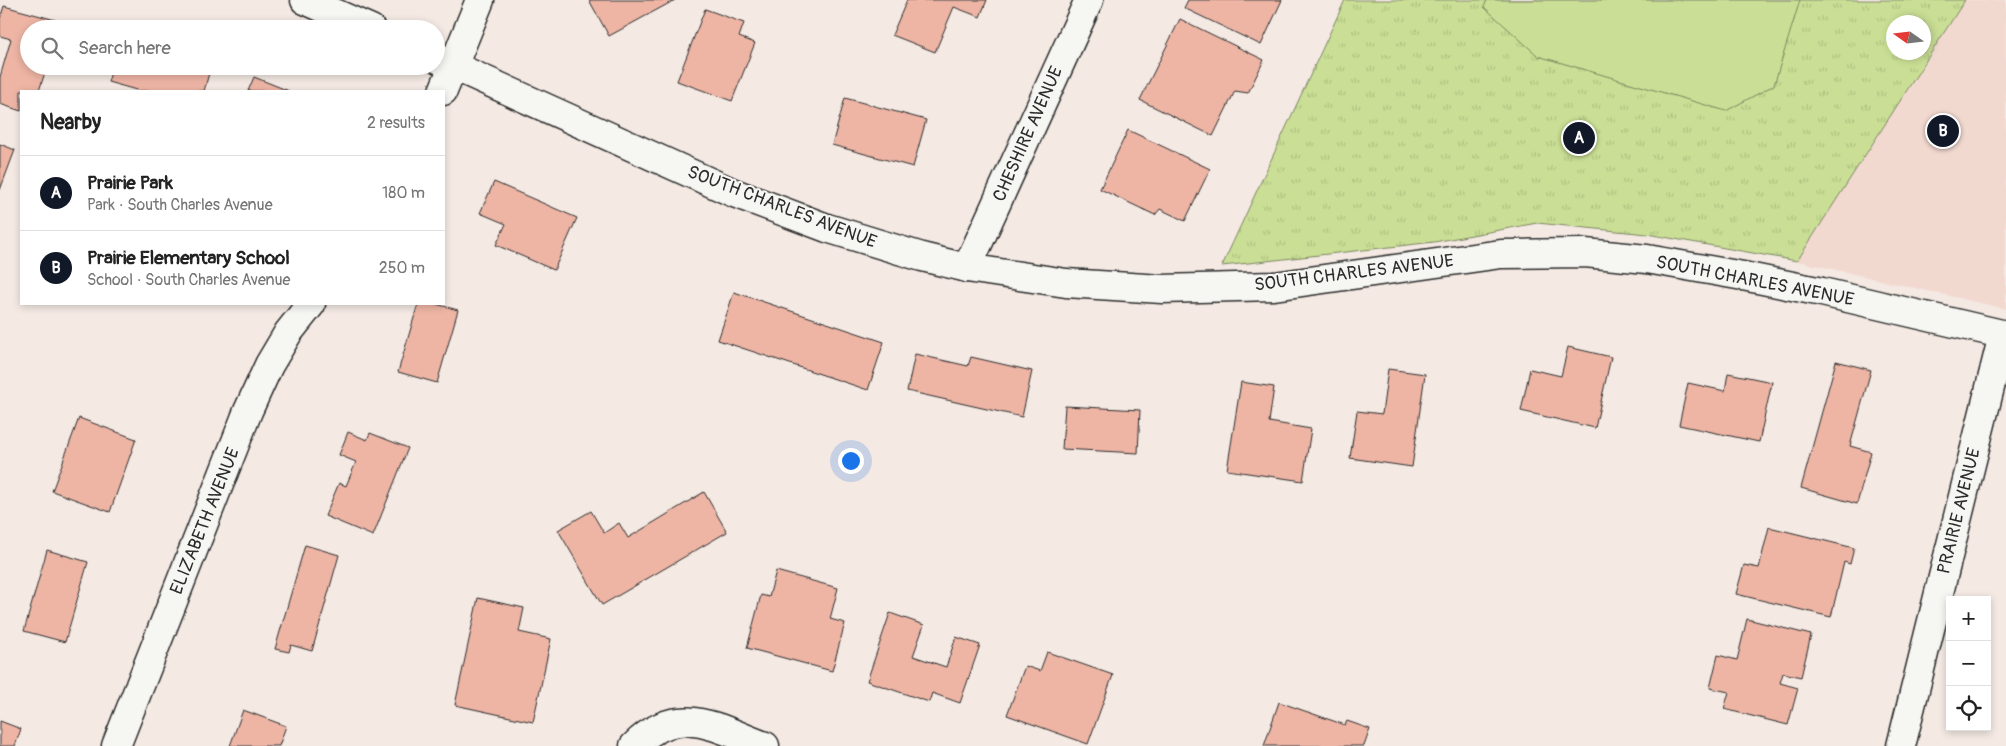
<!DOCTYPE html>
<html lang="en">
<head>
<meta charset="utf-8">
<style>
  body { margin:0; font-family:Pangolin,sans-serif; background:#f6f6f6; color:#222 }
  .controls { position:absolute; right:15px; bottom:15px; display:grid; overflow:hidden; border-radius:0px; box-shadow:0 2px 8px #0003 }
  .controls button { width:45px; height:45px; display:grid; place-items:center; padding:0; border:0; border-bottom:1px solid #e0e0e0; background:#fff; color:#222; font:25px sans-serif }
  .compass { position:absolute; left:1886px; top:15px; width:45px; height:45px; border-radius:50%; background:#fff; box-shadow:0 2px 8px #0003; rotate:284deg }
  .you { position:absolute; left:850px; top:460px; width:18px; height:18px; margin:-12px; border:4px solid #fff; border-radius:50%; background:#1a73e8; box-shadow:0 0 0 8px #1a73e833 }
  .badge { display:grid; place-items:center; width:32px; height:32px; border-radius:50%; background:#111827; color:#fff; font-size:16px; font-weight:700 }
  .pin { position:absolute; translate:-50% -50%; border:2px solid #fff; box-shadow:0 1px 5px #0006 }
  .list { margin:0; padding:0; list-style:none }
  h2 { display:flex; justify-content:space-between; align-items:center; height:65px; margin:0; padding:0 20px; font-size:21px }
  h2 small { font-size:16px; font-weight:400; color:#767676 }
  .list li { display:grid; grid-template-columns:32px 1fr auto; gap:15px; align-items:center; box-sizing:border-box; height:75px; padding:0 20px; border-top:1px solid #e0e0e0 }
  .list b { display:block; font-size:19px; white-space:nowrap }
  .list p { margin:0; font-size:16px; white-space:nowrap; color:#767676 }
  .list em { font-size:16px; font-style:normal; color:#767676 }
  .icon { flex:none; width:28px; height:28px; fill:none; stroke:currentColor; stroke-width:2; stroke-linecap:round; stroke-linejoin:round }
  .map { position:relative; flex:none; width:2006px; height:746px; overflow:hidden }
  .search { position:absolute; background:#fff; box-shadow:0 2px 8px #0003; left:20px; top:20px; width:425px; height:55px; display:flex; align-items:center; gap:12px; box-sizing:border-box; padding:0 18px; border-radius:28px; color:#767676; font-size:19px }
  .panel { position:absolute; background:#fff; box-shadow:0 2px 8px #0003; left:20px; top:90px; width:425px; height:215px; border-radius:0px }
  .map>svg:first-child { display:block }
  .built { fill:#f2d9d0 }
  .grass { fill:url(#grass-tufts); stroke:#7a8560; fill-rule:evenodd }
  .pitch { fill:#cadf95; stroke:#7a8560 }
  .building { fill:#eeb5a5; stroke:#2b2b2b }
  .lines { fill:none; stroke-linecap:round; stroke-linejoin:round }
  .minor-casing { stroke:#2b2b2b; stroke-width:31 }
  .minor { stroke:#f6f6f2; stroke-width:28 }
  .labels { text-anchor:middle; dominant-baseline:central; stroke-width:4; stroke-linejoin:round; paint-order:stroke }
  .street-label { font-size:18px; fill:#2b2b2b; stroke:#f6f6f2 }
</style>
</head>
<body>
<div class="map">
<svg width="2006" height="746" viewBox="0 0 2006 746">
  <defs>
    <pattern id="grass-tufts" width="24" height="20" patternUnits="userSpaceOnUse" patternTransform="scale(1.25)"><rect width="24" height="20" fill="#cadf95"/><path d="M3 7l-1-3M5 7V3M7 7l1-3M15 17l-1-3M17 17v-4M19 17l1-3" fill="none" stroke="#aec081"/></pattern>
  </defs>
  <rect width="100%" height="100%" fill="#f4e9e3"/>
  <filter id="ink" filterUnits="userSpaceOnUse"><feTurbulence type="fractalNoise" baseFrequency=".02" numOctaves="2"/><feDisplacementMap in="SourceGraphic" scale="10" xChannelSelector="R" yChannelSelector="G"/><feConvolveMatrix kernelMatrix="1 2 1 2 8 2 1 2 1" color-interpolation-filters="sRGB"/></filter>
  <g filter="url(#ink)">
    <polygon class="built" points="1965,0 2006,0 2006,309 1797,261"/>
    <path class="grass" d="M1345 0H1965L1797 261 1647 234 1537 223 1434 242 1222 266ZM1894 22H1924V52H1894Z"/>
    <polygon class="pitch" points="1487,0 1800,0 1774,85 1726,111 1538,56 1484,7"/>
    <g class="building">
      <polygon points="589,0 675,0 609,36"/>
      <polygon points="907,0 987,0 980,17 954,7 935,52 892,35"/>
      <polygon points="1188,0 1282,0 1261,45 1184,8"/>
      <polygon points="4,6 59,21 57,29 29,29 29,66 47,66 39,91 21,91 21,111 0,104 0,77 11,39 0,36 0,19"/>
      <polygon points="705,9 744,23 739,37 755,43 732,101 677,81"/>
      <polygon points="1180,19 1264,60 1248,93 1235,91 1213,136 1140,100"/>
      <polygon points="113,66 211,66 204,91 140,91 108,82"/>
      <polygon points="254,77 289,91 248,91"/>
      <polygon points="845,98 926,120 913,167 832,145"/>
      <polygon points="1128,130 1210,169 1185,221 1160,209 1155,215 1100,189"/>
      <polygon points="0,144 15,150 0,190"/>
      <polygon points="494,182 577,218 554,270 496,245 506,224 480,213"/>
      <polygon points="734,292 884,342 868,390 718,340"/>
      <polygon points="418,304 436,304 458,310 437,383 398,372"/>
      <polygon points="1568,347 1611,357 1595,428 1521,411 1530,369 1561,376"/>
      <polygon points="915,354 968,366 971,357 1032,371 1022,417 907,391"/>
      <polygon points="1836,361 1871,370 1850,446 1871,452 1857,504 1801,488"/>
      <polygon points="1388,369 1425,374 1412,467 1350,458 1357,411 1382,414"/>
      <polygon points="1728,373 1772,382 1759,442 1679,425 1688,383 1725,391"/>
      <polygon points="1241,382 1274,387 1269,422 1311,429 1303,481 1227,470"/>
      <polygon points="1065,406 1140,410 1138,453 1062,449"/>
      <polygon points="79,418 136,439 110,512 52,491"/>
      <polygon points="348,432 367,440 370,433 408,448 373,536 325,516 339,483 346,486 356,462 339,455"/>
      <polygon points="704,492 727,532 602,605 558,530 591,511 604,533 619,523 628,538"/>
      <polygon points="1769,527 1854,548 1850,564 1844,562 1831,617 1736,594 1744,565 1759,568"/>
      <polygon points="305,545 339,555 312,651 291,645 289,652 275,649"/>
      <polygon points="47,550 88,562 65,642 24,631"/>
      <polygon points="776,571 838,588 830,619 845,623 832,671 747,648 761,595 769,597"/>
      <polygon points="478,598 524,608 519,632 551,639 533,722 455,705"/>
      <polygon points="890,613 924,625 913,656 946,667 956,637 980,645 960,703 932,693 929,702 867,681"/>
      <polygon points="1747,619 1811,635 1801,677 1783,673 1780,683 1798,688 1788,725 1724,709 1729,692 1710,688 1718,655 1737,660"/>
      <polygon points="1047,652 1113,675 1088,744 1007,715 1025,666 1040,671"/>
      <polygon points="1279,702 1345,725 1347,721 1370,729 1364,746 1264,746"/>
      <polygon points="243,710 286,726 279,746 230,746"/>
      <polygon points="0,721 21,729 15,746 0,746"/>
    </g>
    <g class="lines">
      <defs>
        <g id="minor">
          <polyline points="305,0 371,29"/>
          <polyline points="436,58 734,193 827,228 922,257 967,268 1066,283 1162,289 1274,286 1501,254 1585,253 1647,259 1743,276 1822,292 2006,335"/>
          <polyline points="443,91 480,0"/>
          <polyline points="967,268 1089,0"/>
          <polyline points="116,746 248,411 269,365 288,333 311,304"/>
          <path d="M634 746C678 701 716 728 765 746"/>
          <polyline points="1901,746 2003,335"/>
        </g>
      </defs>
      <use href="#minor" class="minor-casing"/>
      <use href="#minor" class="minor"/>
    </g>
  </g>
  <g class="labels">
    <g class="street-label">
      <text transform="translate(1028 134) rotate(-66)">CHESHIRE AVENUE</text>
      <text transform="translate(782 207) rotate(21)">SOUTH CHARLES AVENUE</text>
      <text transform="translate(1354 273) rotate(-7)">SOUTH CHARLES AVENUE</text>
      <text transform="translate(1755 281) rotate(11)">SOUTH CHARLES AVENUE</text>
      <text transform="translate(1959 511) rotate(-76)">PRAIRIE AVENUE</text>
      <text transform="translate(205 521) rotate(-68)">ELIZABETH AVENUE</text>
    </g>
  </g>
</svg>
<div class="controls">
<button>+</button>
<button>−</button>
<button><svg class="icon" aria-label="locate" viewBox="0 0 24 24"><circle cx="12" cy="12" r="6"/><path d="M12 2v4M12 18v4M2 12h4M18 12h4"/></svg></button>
</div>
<svg class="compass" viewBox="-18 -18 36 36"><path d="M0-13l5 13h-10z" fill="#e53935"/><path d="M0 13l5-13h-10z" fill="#767676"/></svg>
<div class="you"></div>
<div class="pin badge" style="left:1579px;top:138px">A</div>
<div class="pin badge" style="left:1943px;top:131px">B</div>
<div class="search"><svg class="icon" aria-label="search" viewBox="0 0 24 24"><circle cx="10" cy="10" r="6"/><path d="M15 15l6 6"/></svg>Search here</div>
<section class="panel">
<h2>Nearby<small>2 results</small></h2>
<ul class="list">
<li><span class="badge">A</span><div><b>Prairie Park</b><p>Park · South Charles Avenue</p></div><em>180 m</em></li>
<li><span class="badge">B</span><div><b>Prairie Elementary School</b><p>School · South Charles Avenue</p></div><em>250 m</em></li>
</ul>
</section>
</div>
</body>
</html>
